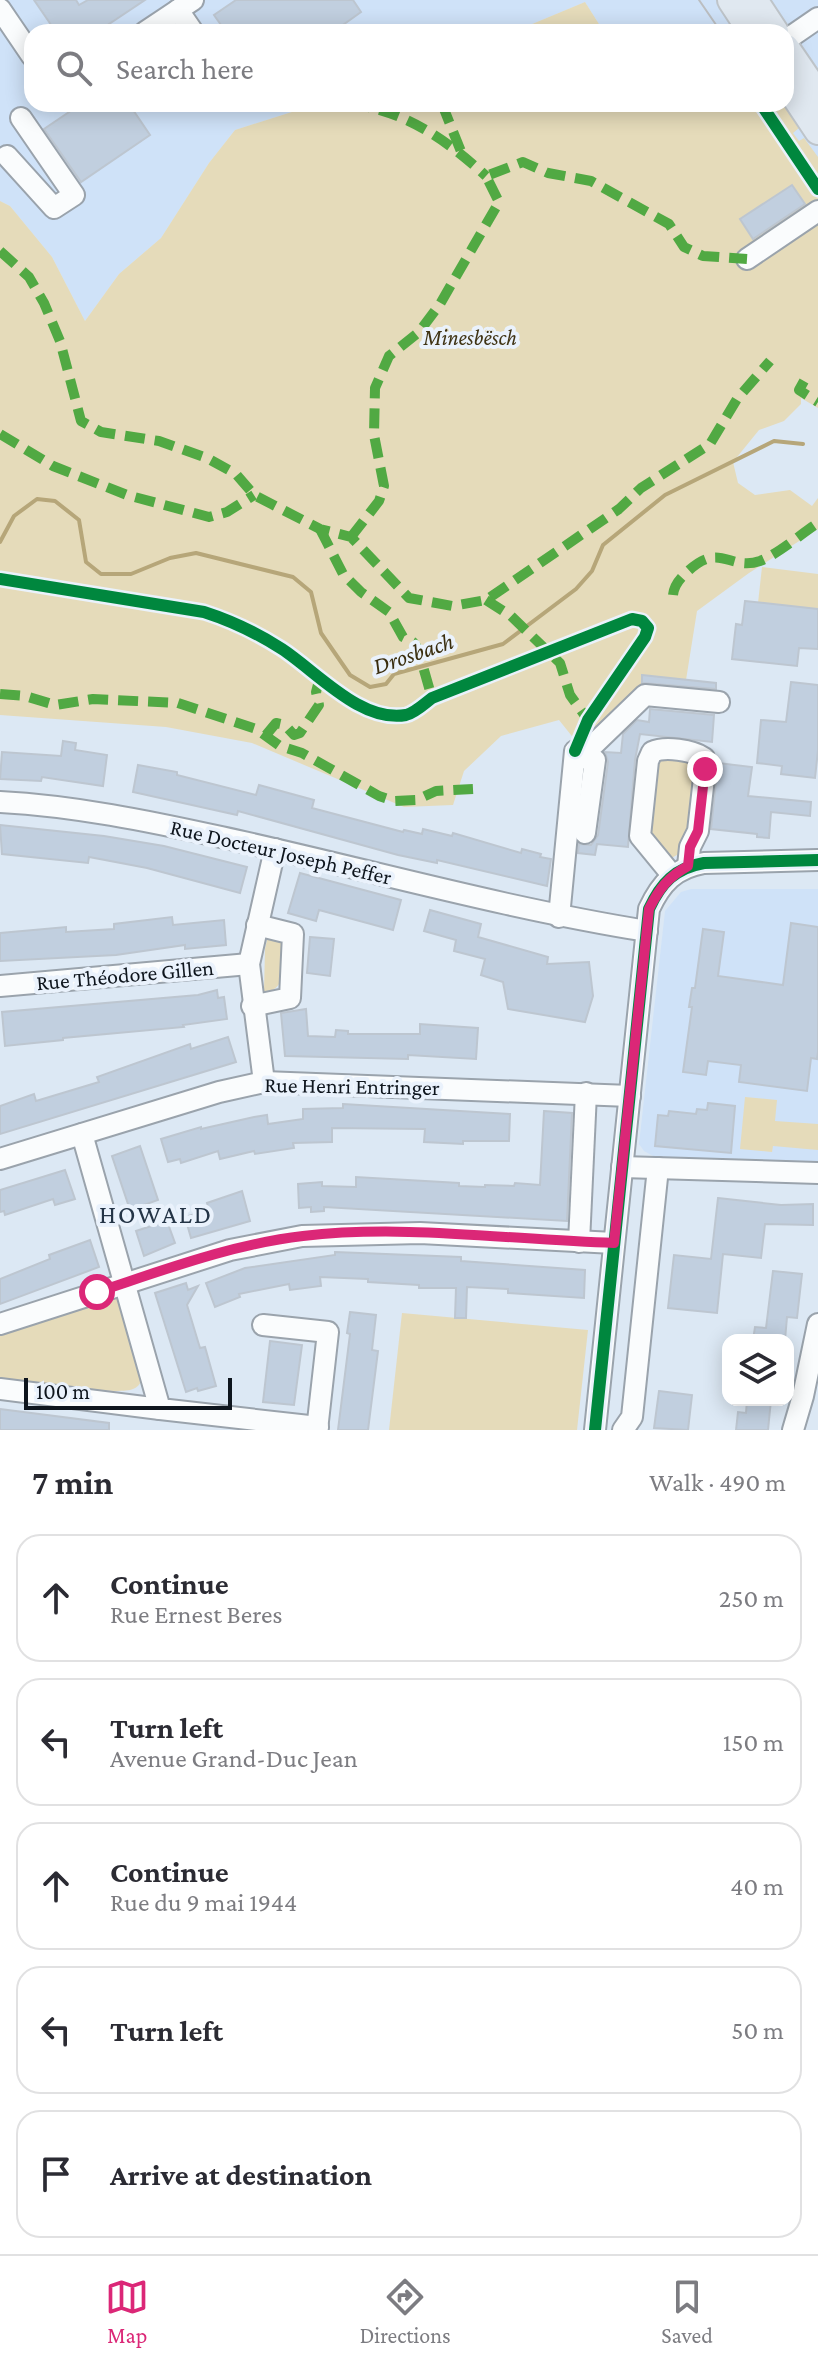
<!DOCTYPE html>
<html lang="en">
<head>
<meta charset="utf-8">
<style>
  body { margin:0; font-family:"Crimson Pro",serif; background:#f2f2f3; color:#2b2b33 }
  .controls { position:absolute; right:24px; bottom:24px; display:grid; overflow:hidden; border-radius:16px; box-shadow:0 4px 20px #0003 }
  .controls button { width:72px; height:72px; display:grid; place-items:center; padding:0; border:0; border-bottom:2px solid #e1e1e2; background:#fff; color:#2b2b33; font:40px sans-serif }
  .scale { position:absolute; left:24px; bottom:20px; width:208px; box-sizing:border-box; padding-left:8px; border:4px solid #0e151d; border-top:0; font-size:22px; line-height:28px; white-space:nowrap; color:#0e151d; -webkit-text-stroke:6px #eaf2fc; paint-order:stroke }
  .stop { position:absolute; width:24px; height:24px; margin:-18px; border:6px solid #db2777; border-radius:50%; background:#fff }
  .stop.end { background:#db2777; border-color:#fff; box-shadow:0 2px 8px #0008 }
  .list { margin:0; padding:0; list-style:none }
  h2 { display:flex; justify-content:space-between; align-items:center; height:104px; margin:0; padding:0 32px; font-size:34px }
  h2 small { font-size:26px; font-weight:400; color:#7c7c81 }
  .list li { display:grid; grid-template-columns:52px 1fr auto; gap:24px; align-items:center; box-sizing:border-box; height:128px; margin:0 16px 16px; padding:0 16px; border:2px solid #e1e1e2; border-radius:24px }
  .list b { display:block; font-size:30px; white-space:nowrap }
  .list p { margin:0; font-size:26px; white-space:nowrap; color:#7c7c81 }
  .list em { font-size:26px; font-style:normal; color:#7c7c81 }
  .icon { flex:none; width:44px; height:44px; fill:none; stroke:currentColor; stroke-width:2; stroke-linecap:round; stroke-linejoin:round }
  .map { position:relative; flex:none; width:818px; height:1430px; overflow:hidden }
  .search { position:absolute; background:#fff; box-shadow:0 4px 20px #0003; left:24px; right:24px; top:24px; height:88px; display:flex; align-items:center; gap:20px; box-sizing:border-box; padding:0 28px; border-radius:24px; color:#7c7c81; font-size:30px }
  .sheet { height:824px; background:#fff }
  nav { display:flex; justify-content:space-around; align-items:center; box-sizing:border-box; height:112px; border-top:2px solid #e1e1e2; background:#fff; font-size:22px; color:#7c7c81 }
  nav a { display:grid; justify-items:center; gap:4px }
  nav .on { color:#db2777 }
  .map>svg:first-child { display:block }
  .built { fill:#cfe2f8 }
  .green { fill:#e5dbba }
  .lines { fill:none; stroke-linecap:round; stroke-linejoin:round }
  .stream { stroke:#b6a679; stroke-width:4 }
  .building { fill:#c1cfdf; stroke:#bdc6d0; stroke-width:2 }
  .minor-casing { stroke:#9aa3ac; stroke-width:24 }
  .major-casing { stroke:#bec4c9; stroke-width:30 }
  .minor { stroke:#fafcfd; stroke-width:20 }
  .major { stroke:#e0e8f0; stroke-width:26 }
  .tram { stroke:#bbbec1; stroke-width:2 }
  .quiet { stroke:#51a943; stroke-width:10; stroke-dasharray:20 10; stroke-linecap:butt }
  .cycleway-casing { stroke:#eaf2fc; stroke-width:17 }
  .cycleway { stroke:#00873e; stroke-width:12 }
  .route { stroke:#db2777; stroke-width:10 }
  .labels { text-anchor:middle; dominant-baseline:central; stroke-width:8; stroke-linejoin:round; paint-order:stroke }
  .park-label { font-size:22px; font-style:italic; fill:#403415; stroke:#eaf2fc }
  .street-label { font-size:22px; fill:#0e151d; stroke:#eaf2fc }
  .water-label { font-size:24px; font-style:italic; fill:#392d0e; stroke:#eaf2fc }
  .quarter-label { font-size:26px; letter-spacing:2px; fill:#243446; stroke:#eaf2fc }
</style>
</head>
<body>
<div class="map">
<svg width="818" height="1430" viewBox="0 0 818 1430">
  <rect width="100%" height="100%" fill="#dce8f4"/>
  <g class="built">
    <polygon points="0,0 818,0 818,198 756,104 786,104 786,32 604,32 585,2 513,32 32,32 32,104 317,104 235,130 209,163 161,238 119,274 85,321 52,257 10,206 0,201"/>
    <polygon points="691,889 818,889 818,1161 733,1161 655,1157 644,1151 639,1144 665,911 681,892"/>
  </g>
  <g class="green">
    <polygon points="585,2 604,32 513,32"/>
    <polygon points="317,104 649,104 655,112 667,104 756,104 818,198 818,408 801,398 801,404 784,421 759,430 733,462 738,483 755,495 790,490 812,506 818,498 818,529 749,573 697,611 686,680 643,675 641,688 579,745 559,720 501,736 464,771 453,805 404,807 252,743 166,727 0,715 0,201 10,206 52,257 85,321 119,274 161,238 209,163 235,130"/>
    <polygon points="765,104 786,104 807,136 799,128 793,133 799,141 804,138 818,157 818,184"/>
    <polygon points="762,567 818,574 818,609 758,603"/>
    <polygon points="656,757 692,759 700,769 684,851 668,860 645,835"/>
    <path d="M269 931 286 944C284 961 287 993 264 991L265 949Z"/>
    <polygon points="745,1097 777,1100 775,1121 818,1124 818,1150 773,1146 772,1152 740,1149"/>
    <path d="M111 1297 121 1300 142 1380C139 1385 138 1387 133 1389 116 1396 24 1382 0 1379V1334Z"/>
    <polygon points="402,1313 588,1330 577,1430 389,1430"/>
  </g>
  <g class="lines">
    <polyline class="stream" points="0,542 14,516 37,499 55,501 79,520 86,562 101,574 131,574 170,558 196,553 293,577 311,592 321,633 350,675 370,687 386,684 394,674 503,644 576,589 592,571 603,545 665,495 774,441 803,444"/>
  </g>
  <g class="building">
    <polygon points="34,0 76,0 79,5 88,0 145,0 97,32 56,32"/>
    <polygon points="236,0 353,0 361,12 333,32 324,32 320,26 312,32 226,32 214,15"/>
    <polygon points="81,104 129,104 150,135 81,182 44,129"/>
    <polygon points="792,185 805,204 753,239 740,219"/>
    <polygon points="745,601 818,609 818,649 799,648 797,666 732,659 736,624 742,625"/>
    <polygon points="642,675 716,683 716,689 642,683"/>
    <polygon points="791,682 818,685 818,750 815,778 781,774 782,766 757,763 761,720 786,722"/>
    <polygon points="650,709 714,715 712,742 640,734 635,760 628,847 597,844 595,855 578,853 579,844 591,845 598,835 608,762 605,752 621,753 623,734 637,720 649,722"/>
    <polygon points="63,741 76,743 75,750 107,755 103,786 42,777 41,781 0,779 2,752 61,756"/>
    <polygon points="718,763 752,767 748,796 811,802 810,816 771,812 769,838 757,837 757,834 711,829"/>
    <polygon points="138,765 177,772 177,775 256,795 259,785 314,800 312,808 403,832 404,830 422,834 423,829 452,836 453,833 521,853 522,849 541,854 540,857 551,859 547,886 437,860 437,863 398,855 238,811 237,815 133,792"/>
    <polygon points="0,825 104,836 164,846 247,867 240,893 147,868 89,857 88,863 2,854"/>
    <polygon points="300,873 401,900 393,930 319,910 316,921 288,913"/>
    <polygon points="430,910 481,924 478,937 548,957 547,964 589,962 593,996 585,1022 508,1009 503,982 481,975 485,959 454,951 456,940 424,931"/>
    <polygon points="172,917 173,925 224,920 226,945 185,949 185,945 116,955 0,961 0,933 66,927 66,932 114,929 114,924"/>
    <polygon points="791,923 818,927 818,1052 817,1059 811,1058 807,1091 739,1082 741,1065 708,1061 706,1075 683,1072 692,1007 689,1007 692,988 695,988 703,929 724,932 718,976 783,985"/>
    <polygon points="310,937 334,939 330,976 307,973"/>
    <polygon points="217,990 218,998 224,997 227,1019 183,1025 184,1027 63,1038 63,1040 5,1046 2,1012 198,995"/>
    <polygon points="306,1009 308,1036 335,1037 336,1030 348,1031 348,1034 420,1034 420,1024 478,1028 476,1059 408,1055 408,1059 285,1056 281,1013"/>
    <polygon points="228,1037 236,1062 0,1134 0,1106 34,1094 36,1101 99,1082 97,1077 190,1044 191,1049"/>
    <polygon points="708,1103 735,1106 731,1153 655,1146 658,1115 668,1116 669,1111 696,1114 697,1109 707,1110"/>
    <polygon points="343,1104 510,1114 509,1141 463,1141 463,1144 424,1142 425,1129 332,1128 332,1142 293,1143 294,1148 255,1154 254,1151 220,1159 218,1151 181,1163 180,1159 168,1162 161,1139 201,1127 201,1129 254,1117 267,1115 268,1124 303,1119 303,1109 343,1108"/>
    <polygon points="544,1111 572,1113 567,1221 324,1207 324,1211 311,1212 311,1207 299,1208 298,1184 322,1182 322,1186 356,1187 356,1177 459,1183 459,1186 485,1187 485,1185 514,1186 515,1183 540,1185"/>
    <polygon points="140,1146 158,1200 130,1210 112,1156"/>
    <polygon points="65,1170 75,1199 55,1205 53,1199 5,1215 4,1211 0,1212 0,1190"/>
    <polygon points="242,1191 250,1221 191,1238 185,1217 209,1210 207,1203"/>
    <polygon points="718,1198 781,1205 813,1204 813,1225 765,1224 761,1258 723,1254 717,1313 668,1308 674,1255 711,1259"/>
    <polygon points="167,1221 175,1243 144,1256 136,1231"/>
    <polygon points="90,1240 99,1267 0,1304 0,1279 50,1259 49,1255"/>
    <polygon points="335,1252 461,1257 461,1261 585,1270 584,1298 508,1293 508,1289 467,1287 466,1318 455,1318 456,1288 419,1288 419,1285 368,1282 368,1279 320,1277 321,1286 290,1290 289,1284 239,1294 240,1297 215,1307 206,1283 245,1268 335,1255"/>
    <polygon points="773,1271 802,1274 797,1318 787,1317 785,1340 753,1340 755,1327 766,1328"/>
    <polygon points="186,1283 188,1290 198,1286 187,1305 200,1348 205,1347 216,1386 198,1391 197,1388 186,1392 155,1293"/>
    <polygon points="350,1312 376,1315 372,1350 378,1351 368,1430 338,1430 350,1334 347,1333"/>
    <polygon points="270,1341 302,1345 294,1405 263,1402"/>
    <polygon points="659,1391 692,1395 688,1430 654,1428"/>
    <polygon points="747,1400 771,1400 768,1430 736,1430 738,1412 746,1413"/>
    <polygon points="0,1409 109,1423 109,1430 0,1430"/>
  </g>
  <g class="lines">
    <defs>
      <g id="minor">
        <polyline points="0,9 32,56"/>
        <polyline points="178,10 193,32"/>
        <polyline points="145,32 193,0"/>
        <polyline points="786,40 818,18"/>
        <polyline points="7,156 54,208 74,195 21,118"/>
        <polyline points="747,259 818,211"/>
        <path d="M0 802C75 806 148 821 221 837 363 868 503 908 647 931"/>
        <polyline points="585,833 595,760 587,759 588,750 645,695 719,702"/>
        <path d="M672 875 640 836 648 761 652 752C665 746 692 750 704 758L705 769 698 831 690 847 688 866"/>
        <polyline points="559,917 575,751 588,750"/>
        <polyline points="0,986 249,964"/>
        <polyline points="252,1006 290,998 293,934 257,925"/>
        <polyline points="264,1082 249,964 275,849"/>
        <polyline points="82,1134 160,1409 318,1427"/>
        <polyline points="0,1159 219,1092 264,1082 630,1096"/>
        <polyline points="622,1167 818,1173"/>
        <polyline points="579,1242 586,1093"/>
        <polyline points="0,1324 230,1250 302,1236 420,1233 614,1243"/>
        <polyline points="263,1325 328,1332 317,1430"/>
        <polyline points="0,1389 160,1409"/>
        <path d="M595 1430 649 909C661 883 675 868 704 863L818 860"/>
        <polyline points="623,1430 632,1417 658,1168"/>
        <polyline points="793,1430 803,1396 818,1324"/>
      </g>
      <g id="major">
        <polyline points="731,0 752,32"/>
        <polyline points="754,0 775,32"/>
        <polyline points="786,48 818,95"/>
        <polyline points="786,83 818,131"/>
      </g>
    </defs>
    <use href="#minor" class="minor-casing"/>
    <use href="#major" class="major-casing"/>
    <use href="#minor" class="minor"/>
    <use href="#major" class="major"/>
    <g class="tram">
      <polyline points="699,0 721,32"/>
      <polyline points="769,104 818,177"/>
    </g>
    <g class="quiet">
      <path d="M350 104C404 110 447 140 486 176"/>
      <polyline points="442,104 462,154"/>
      <polyline points="0,251 29,277 44,303 60,341 81,421 101,432 159,441 207,458 236,474 254,495 320,529 351,537 409,598 452,606 486,600 619,509 641,488 710,444 737,399 770,361"/>
      <polyline points="804,381 799,390 818,402"/>
      <polyline points="0,434 53,466 127,495 209,517 227,512 254,495"/>
      <polyline points="320,529 343,574 361,592 389,612 403,637 413,642 418,649 432,698"/>
      <polyline points="351,537 379,501 384,486 374,435 375,388 389,356 419,332 440,304 499,202 486,176 523,162 548,173 591,181 669,224 684,247 703,256 747,259"/>
      <path d="M673 595C674 586 678 581 685 574 720 539 729 572 760 561 778 554 801 534 818 523"/>
      <polyline points="486,600 511,616 560,663 570,695 588,720"/>
      <polyline points="0,694 25,696 55,705 93,699 178,703 256,729 280,746 302,753 379,796 394,801 416,800 436,791 473,789"/>
      <polyline points="266,735 276,723 285,725 294,735 300,733 319,705 316,692 320,677"/>
    </g>
    <defs>
      <g id="cycleway">
        <polyline points="761,104 818,189"/>
        <path d="M0 579 204 612C232 621 257 633 282 649 317 672 361 723 406 715 415 713 424 704 432 698L632 619 642 621 648 628 645 637 588 720 575 751"/>
        <path d="M595 1430 649 909C661 883 675 868 704 863L818 860"/>
      </g>
    </defs>
    <use href="#cycleway" class="cycleway-casing"/>
    <use href="#cycleway" class="cycleway"/>
  </g>
  <g class="lines">
    <path class="route" d="M97 1292C164 1270 233 1244 303 1236 404 1224 512 1240 614 1243L649 909C659 889 668 877 688 866L690 847 698 831 705 769"/>
  </g>
  <g class="labels">
    <g class="park-label">
      <text x="470" y="337">Minesbësch</text>
    </g>
    <g class="street-label">
      <text transform="translate(281 852) rotate(13)">Rue Docteur Joseph Peffer</text>
      <text transform="translate(125 975) rotate(-5)">Rue Théodore Gillen</text>
      <text transform="translate(352 1086) rotate(1)">Rue Henri Entringer</text>
    </g>
    <g class="water-label">
      <text transform="translate(413 653) rotate(-19)">Drosbach</text>
    </g>
    <g class="quarter-label">
      <text x="156" y="1214">HOWALD</text>
    </g>
  </g>
</svg>
<div class="controls">
<button><svg class="icon" aria-label="layers" viewBox="0 0 24 24"><path d="M12 4l9 5-9 5-9-5zM3 14l9 5 9-5"/></svg></button>
</div>
<div class="scale">100 m</div>
<div class="stop" style="left:97px;top:1292px"></div>
<div class="stop end" style="left:705px;top:769px"></div>
<div class="search"><svg class="icon" aria-label="search" viewBox="0 0 24 24"><circle cx="10" cy="10" r="6"/><path d="M15 15l6 6"/></svg>Search here</div>
</div>
<section class="sheet">
<h2>7 min<small>Walk · 490 m</small></h2>
<ul class="list">
<li><svg class="icon" aria-label="ahead" viewBox="0 0 24 24"><path d="M12 20V5M6 11l6-6 6 6"/></svg><div><b>Continue</b><p>Rue Ernest Beres</p></div><em>250 m</em></li>
<li><svg class="icon" aria-label="left" viewBox="0 0 24 24"><path d="M17 20v-9H6M10 6l-5 5 5 5"/></svg><div><b>Turn left</b><p>Avenue Grand-Duc Jean</p></div><em>150 m</em></li>
<li><svg class="icon" aria-label="ahead" viewBox="0 0 24 24"><path d="M12 20V5M6 11l6-6 6 6"/></svg><div><b>Continue</b><p>Rue du 9 mai 1944</p></div><em>40 m</em></li>
<li><svg class="icon" aria-label="left" viewBox="0 0 24 24"><path d="M17 20v-9H6M10 6l-5 5 5 5"/></svg><div><b>Turn left</b></div><em>50 m</em></li>
<li><svg class="icon" aria-label="arrive" viewBox="0 0 24 24"><path d="M6 21V4h12l-3 4 3 4H6"/></svg><div><b>Arrive at destination</b></div></li>
</ul>
</section>
<nav>
<a class="on"><svg class="icon" aria-label="map" viewBox="0 0 24 24"><path d="M3 6l6-2 6 2 6-2v14l-6 2-6-2-6 2zM9 4v14M15 6v14"/></svg>Map</a>
<a><svg class="icon" aria-label="directions" viewBox="0 0 24 24"><path d="M12 3l9 9-9 9-9-9zM9 14v-3h6M13 9l2 2-2 2"/></svg>Directions</a>
<a><svg class="icon" aria-label="saved" viewBox="0 0 24 24"><path d="M7 4h10v16l-5-4-5 4z"/></svg>Saved</a>
</nav>
</body>
</html>
